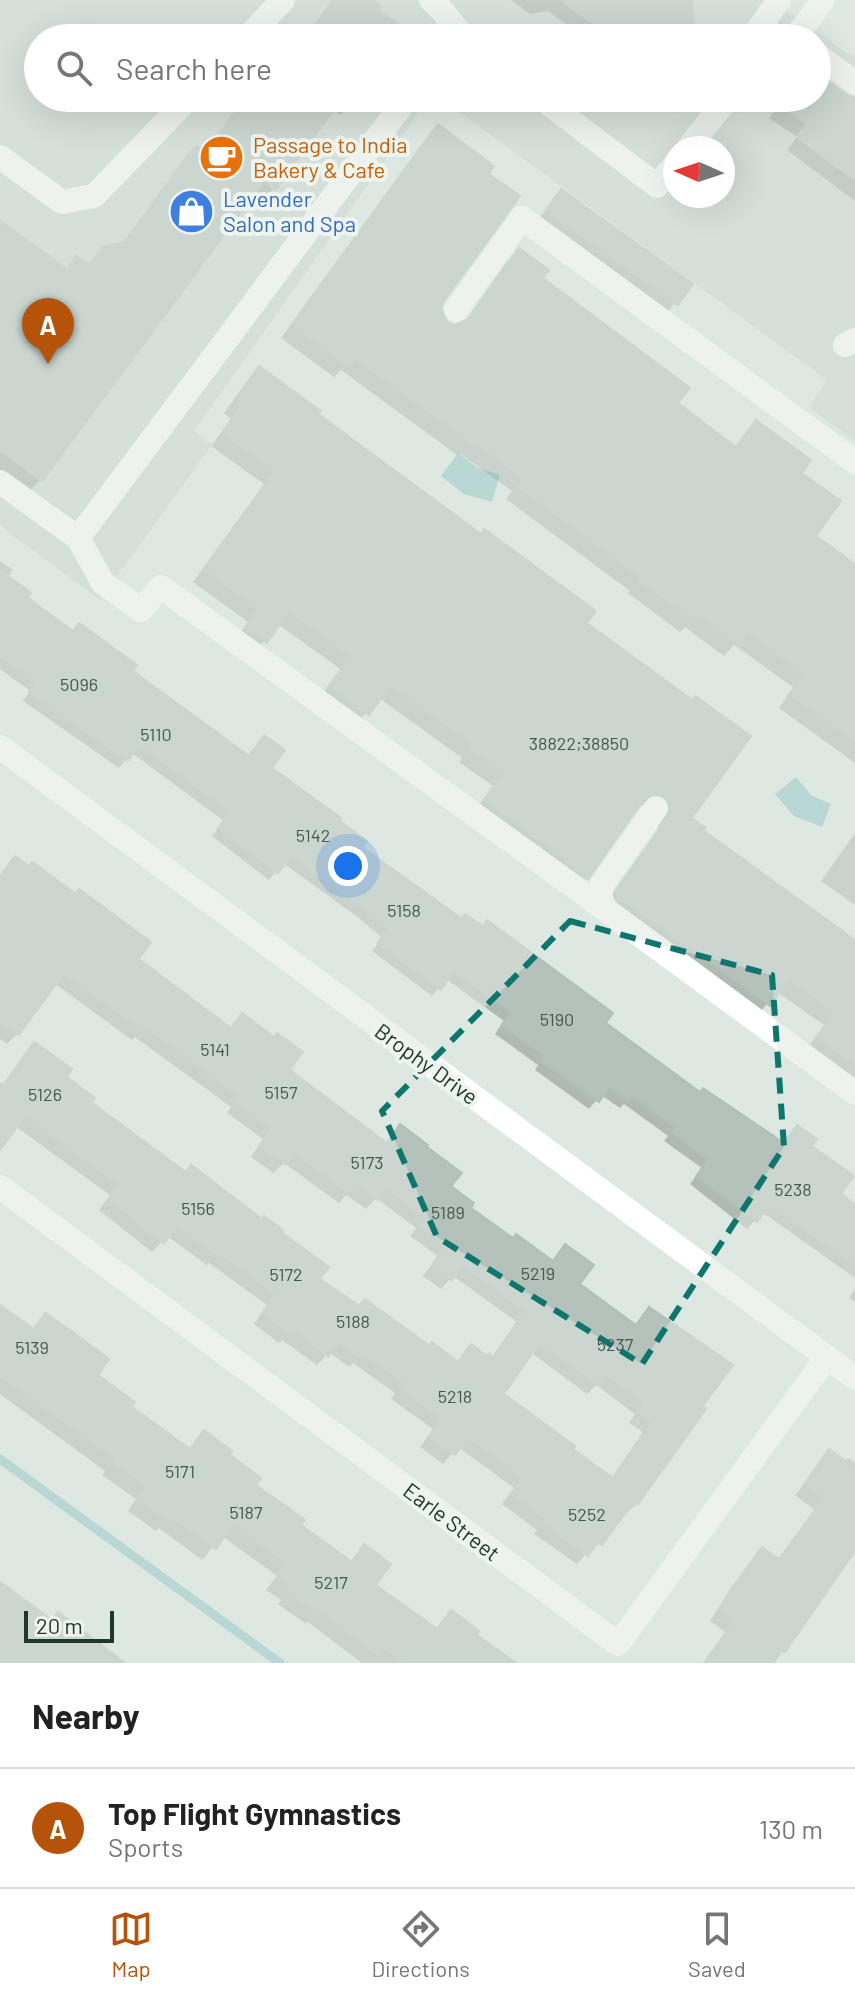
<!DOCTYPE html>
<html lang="en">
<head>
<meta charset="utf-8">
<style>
  body { margin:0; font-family:Barlow,sans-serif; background:#f6f6f6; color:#222 }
  .compass { position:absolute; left:663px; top:136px; width:72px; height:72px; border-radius:50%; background:#fff; box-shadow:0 8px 32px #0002; rotate:273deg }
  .scale { position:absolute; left:24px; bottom:20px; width:90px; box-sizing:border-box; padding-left:8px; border:4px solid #22352e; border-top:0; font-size:22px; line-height:28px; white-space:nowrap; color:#22352e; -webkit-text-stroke:6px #eef5f1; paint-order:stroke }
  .you { position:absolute; left:348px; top:866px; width:28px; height:28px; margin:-20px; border:6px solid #fff; border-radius:50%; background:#1a73e8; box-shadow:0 0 0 12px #1a73e833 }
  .badge { display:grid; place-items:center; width:52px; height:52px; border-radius:50%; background:#b45309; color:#fff; font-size:26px; font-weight:700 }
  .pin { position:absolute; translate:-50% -66px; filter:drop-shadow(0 2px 4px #0008) }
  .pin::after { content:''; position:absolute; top:42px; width:28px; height:24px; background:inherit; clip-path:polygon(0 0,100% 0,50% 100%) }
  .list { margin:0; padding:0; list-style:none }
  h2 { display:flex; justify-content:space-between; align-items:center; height:104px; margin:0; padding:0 32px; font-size:34px }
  h2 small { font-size:26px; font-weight:400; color:#767676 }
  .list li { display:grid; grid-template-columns:52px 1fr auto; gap:24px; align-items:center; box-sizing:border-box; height:120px; padding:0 32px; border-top:2px solid #e0e0e0 }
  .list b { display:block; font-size:30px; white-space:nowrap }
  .list p { margin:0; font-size:26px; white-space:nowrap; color:#767676 }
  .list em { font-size:26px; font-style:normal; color:#767676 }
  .icon { flex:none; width:44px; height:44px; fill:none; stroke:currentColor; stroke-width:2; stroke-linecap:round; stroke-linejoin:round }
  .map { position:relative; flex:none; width:855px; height:1663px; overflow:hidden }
  .search { position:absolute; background:#fff; box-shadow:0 8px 32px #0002; left:24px; right:24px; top:24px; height:88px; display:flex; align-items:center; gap:20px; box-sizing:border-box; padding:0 28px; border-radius:44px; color:#767676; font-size:30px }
  .sheet { height:224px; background:#fff }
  nav { display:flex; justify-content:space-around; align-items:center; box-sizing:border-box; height:112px; border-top:2px solid #e0e0e0; background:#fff; font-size:22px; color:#767676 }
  nav a { display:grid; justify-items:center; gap:4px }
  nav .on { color:#b45309 }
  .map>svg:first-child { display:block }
  .built { fill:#cdd7d1; fill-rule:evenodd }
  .water { fill:#8cc4c6 }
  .shadow { fill:#0003; fill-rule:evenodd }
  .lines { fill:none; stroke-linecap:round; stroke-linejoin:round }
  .stream { stroke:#8cc4c6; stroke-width:9 }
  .building { fill:#b4c2bb; stroke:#b2c0b8; stroke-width:2; fill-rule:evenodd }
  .minor { stroke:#fff; stroke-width:24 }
  .marked { fill:none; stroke:#0f766e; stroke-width:6; stroke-dasharray:16 10; stroke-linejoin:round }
  .labels { text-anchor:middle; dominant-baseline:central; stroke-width:8; stroke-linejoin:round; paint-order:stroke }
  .number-label { font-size:18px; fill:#465851 }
  .food-label { font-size:22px; fill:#c56008; stroke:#eef5f1; text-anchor:start }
  .shop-label { font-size:22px; fill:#366cbe; stroke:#eef5f1; text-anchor:start }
  .street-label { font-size:22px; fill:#22352e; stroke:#eef5f1 }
</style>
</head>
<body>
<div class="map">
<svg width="855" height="1663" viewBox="0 0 855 1663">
  <rect width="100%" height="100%" fill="#dee8e2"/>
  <path class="built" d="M0 0H771L855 58V441L809 407 827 380 440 98H817V38H38V98H429L194 431 212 445 100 600 0 526ZM675 148H723V196H675Z"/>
  <g class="water">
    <polygon points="458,453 478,468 500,475 492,502 464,494 441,476"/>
    <polygon points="796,777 812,796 831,804 822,827 794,816 775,794"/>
  </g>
  <g class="shadow">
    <polygon points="334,0 369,0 399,38 304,38"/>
    <polygon points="511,0 689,0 688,38 585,38 548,11 530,14"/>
    <polygon points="817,78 845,97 855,99 855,201 787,150 797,137 769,118 785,98 817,98"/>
    <polygon points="244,98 356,98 341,115 332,109 274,188 262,200 252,193 41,479 29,491 0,470 0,223 65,270 76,259 87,267 105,248 121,246 181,163 194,150 208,148"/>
    <polygon points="614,98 645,98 642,101 623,104"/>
    <polygon points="438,127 442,300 439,309 445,323 455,327 464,323 506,263 519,250 540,279 676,404 734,448 756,422 799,474 813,537 855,567 855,763 779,708 793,687 734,645 724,656 685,627 680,632 628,593 630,591 506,499 512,491 459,453 457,455 341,370 334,377 281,338 425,140"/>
    <polygon points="561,191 690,284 664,316 535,223"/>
    <polygon points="259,369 585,624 689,819 702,831 855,942 855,1085 806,1050 824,1025 777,992 756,1017 604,905 657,831 659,822 653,808 643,805 635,808 587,877 574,890 473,813 493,786 459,762 462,758 379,698 355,726 318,700 340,669 278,624 253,654 234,641 248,622 193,582 264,484 211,446 231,419 224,413 247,381"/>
    <polygon points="0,561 13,570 7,578 26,599 248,757 265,737 269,769 337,821 360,847 700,1094 783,1145 797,1127 838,1194 855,1206 855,1278 762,1212 747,1229 690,1184 702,1168 664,1141 668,1136 624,1104 620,1108 601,1095 589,1109 535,1070 538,1065 495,1034 504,1021 446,979 432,996 372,951 382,938 359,918 283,863 269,880 212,836 224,821 132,753 119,768 23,701 30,691 0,669"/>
    <polygon points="855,833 855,905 821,881"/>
    <path d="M15 859 136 959 230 1030 243 1016 287 1070 385 1144 400 1127 468 1208 512 1240 552 1262 566 1247 577 1285 635 1326 650 1310 730 1365 637 1503 627 1513 624 1511 590 1554 588 1552 577 1564 534 1534 537 1530 502 1504 514 1488 458 1447 443 1464 420 1447 433 1429 391 1399 395 1393 353 1363 349 1367 329 1352 317 1365 282 1340 279 1343 254 1324 267 1305 209 1263 207 1265 167 1236 152 1252 99 1210 110 1195 15 1126 0 1140V1082L3 1084 35 1045 89 1103 185 1174 278 1232 318 1279 359 1308 456 1363 471 1346 487 1358H492L517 1322 453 1276 441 1289 423 1276 438 1256 410 1236 416 1228 376 1198 366 1209 346 1195 339 1203 284 1163 273 1173 251 1157 263 1139 227 1113 231 1107 135 1037 132 1040 54 983 17 1034 7 1044 0 1039V875ZM530 1352 587 1394 596 1385 635 1414 629 1423 643 1432 611 1479 501 1395Z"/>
    <polygon points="855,1289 855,1302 849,1298"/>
    <polygon points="0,1307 32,1330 45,1316 95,1375 129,1407 188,1450 204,1433 254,1485 298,1526 349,1563 364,1547 373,1585 435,1630 451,1613 503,1663 362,1663 308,1622 306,1624 278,1604 281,1600 266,1590 277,1576 222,1536 202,1560 159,1528 156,1531 128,1511 136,1499 102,1475 105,1471 0,1394"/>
    <polygon points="829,1452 844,1462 848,1458 855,1463 855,1549 783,1651 771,1663 703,1663 725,1632 710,1621 732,1586 762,1549 778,1561 815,1510 795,1495"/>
  </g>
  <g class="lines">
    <polyline class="stream" points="0,1459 280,1663"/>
  </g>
  <g class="building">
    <polygon points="333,0 373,0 380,6 380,11 417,38 306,38"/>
    <polygon points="561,0 691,0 694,17 693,38 612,38"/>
    <polygon points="817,74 846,95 855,98 855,180 797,137 807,124 769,98 817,98"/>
    <polygon points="246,98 342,98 276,190 264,181 42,481 0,450 0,221 67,269 76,256 89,265 104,246 124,243 193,148 211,145"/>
    <polygon points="438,124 494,166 489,174 520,196 444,301 441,309 447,322 455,325 468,319 519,248 549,270 543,278 690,388 678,403 736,447 756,420 811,460 802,473 841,501 816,536 855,564 855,741 790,694 805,674 747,632 738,644 698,615 695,620 639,580 641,577 517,486 523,478 473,441 472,443 355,358 349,366 292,324"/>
    <polygon points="561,189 693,284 678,305 546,210"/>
    <polygon points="259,366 321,411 318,414 481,534 484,529 596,611 587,623 692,700 695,696 751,736 692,818 706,828 704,831 855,940 855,1064 817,1037 835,1012 789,979 770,1006 616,895 616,891 669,816 671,809 665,796 657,793 644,799 588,879 566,862 568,860 484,800 504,772 470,748 473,744 391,685 369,715 329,687 351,656 289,611 267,643 245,627 259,609 204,569 275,471 222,433 242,405 235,400"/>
    <polygon points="0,570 31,593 28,598 73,631 79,623 137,665 133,671 249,756 264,735 285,750 272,768 341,818 340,821 367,841 362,847 461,918 465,914 483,926 487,920 613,1013 606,1023 700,1092 703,1088 784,1143 797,1125 817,1139 812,1146 854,1176 841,1194 855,1204 855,1265 770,1205 757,1222 696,1176 708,1160 671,1132 675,1127 633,1097 630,1102 609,1087 599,1102 541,1061 545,1056 501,1026 511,1012 454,971 441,990 378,943 388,929 367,911 291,856 278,873 253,854 218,828 230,812 140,745 128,761 29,692 36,682 0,656"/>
    <path d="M15 856 29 866 32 862 76 894 79 889 151 942 139 959 231 1028 242 1013 274 1037 277 1033 303 1052 290 1070 387 1143 400 1124 428 1145 427 1147 462 1173 451 1186 474 1203 471 1208 513 1238 516 1234 553 1261 565 1244 594 1265 580 1284 636 1325 649 1307 733 1365 703 1406 706 1409 638 1504 634 1501 602 1545 598 1542 588 1556 543 1523 546 1519 511 1493 523 1477 468 1437 455 1455 429 1436 441 1418 400 1388 404 1382 364 1354 361 1358 339 1342 328 1356 294 1330 291 1334 262 1313 276 1294 221 1254 219 1256 177 1226 164 1243 138 1224 139 1222 108 1199 118 1184 25 1116 0 1150V1090L34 1042 72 1069 67 1077 95 1098 92 1103 186 1172 191 1165 262 1219 264 1216 283 1230 281 1232 329 1267 320 1279 359 1306 365 1299 430 1346 432 1342 458 1362 471 1344 487 1356 489 1353 493 1357 525 1311 463 1265 452 1280 432 1265 446 1245 419 1225 425 1217 386 1188 377 1200 357 1185 350 1194 294 1152 285 1164 259 1146 272 1128 235 1102 240 1096 147 1028 144 1031 64 973 19 1035 0 1022V876ZM540 1342 599 1385 606 1374 644 1403 638 1412 652 1421 651 1425 613 1478 573 1449 575 1446 504 1394Z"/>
    <polygon points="0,1305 34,1329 45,1313 81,1338 109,1359 98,1375 135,1402 132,1407 190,1449 204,1430 232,1451 230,1455 261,1478 256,1485 305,1520 301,1525 352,1562 364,1544 391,1564 376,1585 437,1629 451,1610 479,1631 476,1634 516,1663 405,1663 383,1647 378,1655 321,1612 319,1614 288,1591 291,1587 277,1577 287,1563 233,1524 216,1549 172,1517 169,1521 138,1498 147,1486 113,1462 115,1458 0,1376"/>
    <polygon points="829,1449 855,1468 855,1551 785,1652 782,1651 773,1663 704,1663 735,1620 719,1609 743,1573 762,1547 779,1559 824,1498 805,1483"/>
    <polygon points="0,1582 52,1620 58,1612 125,1663 0,1663"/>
  </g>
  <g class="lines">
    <g class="minor">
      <path d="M431 0C446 11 452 27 466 38"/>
      <polyline points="247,38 283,0"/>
      <polyline points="752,38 779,0"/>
      <polyline points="795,38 823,0"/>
      <polyline points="817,55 855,83"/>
      <polyline points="541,98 657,186 675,164"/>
      <polyline points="688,148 728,98"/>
      <polyline points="0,157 62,202 94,196 189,98"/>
      <polyline points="456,310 522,218 855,462"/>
      <polyline points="845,345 855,340"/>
      <polyline points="0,482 78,538 407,98"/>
      <polyline points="78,538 103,583 141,610 161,587 606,910"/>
      <polyline points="0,747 855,1378"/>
      <polyline points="656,808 601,886 601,899 606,910 855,1093"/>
      <polyline points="0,1187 618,1644 827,1357"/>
    </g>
  </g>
  <path d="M0 0H855V1663H0ZM570 921 772 975 784 1147 642 1364 437 1237 382 1111Z" fill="#dee8e2" fill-opacity=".55" fill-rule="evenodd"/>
  <path class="marked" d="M570 921 772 975 784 1147 642 1364 437 1237 382 1111Z"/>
  <defs>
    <symbol id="cafe-disc" viewBox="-11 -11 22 22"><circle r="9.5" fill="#e8710a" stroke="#eef5f1"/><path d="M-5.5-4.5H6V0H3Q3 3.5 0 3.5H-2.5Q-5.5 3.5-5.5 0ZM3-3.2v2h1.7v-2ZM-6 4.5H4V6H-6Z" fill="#fff"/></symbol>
    <symbol id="shop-disc" viewBox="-11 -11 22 22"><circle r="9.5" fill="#3f7fe0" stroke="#eef5f1"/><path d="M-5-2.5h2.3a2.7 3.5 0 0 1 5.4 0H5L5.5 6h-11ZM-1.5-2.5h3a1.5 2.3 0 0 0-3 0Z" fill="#fff"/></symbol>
  </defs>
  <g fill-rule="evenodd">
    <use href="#cafe-disc" x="196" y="132" width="51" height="51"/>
    <use href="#shop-disc" x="166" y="186" width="51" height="51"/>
  </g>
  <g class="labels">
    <g class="number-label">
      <text x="79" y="684">5096</text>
      <text x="156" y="734">5110</text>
      <text x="579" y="743">38822;38850</text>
      <text x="313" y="835">5142</text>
      <text x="404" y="910">5158</text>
      <text x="557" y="1019">5190</text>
      <text x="215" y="1049">5141</text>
      <text x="281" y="1092">5157</text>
      <text x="45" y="1094">5126</text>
      <text x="367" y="1162">5173</text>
      <text x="793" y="1189">5238</text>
      <text x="198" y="1208">5156</text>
      <text x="448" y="1212">5189</text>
      <text x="538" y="1273">5219</text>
      <text x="286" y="1274">5172</text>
      <text x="353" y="1321">5188</text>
      <text x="615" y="1344">5237</text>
      <text x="32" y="1347">5139</text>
      <text x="455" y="1396">5218</text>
      <text x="180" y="1471">5171</text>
      <text x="246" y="1512">5187</text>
      <text x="587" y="1514">5252</text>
      <text x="331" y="1582">5217</text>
    </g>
    <g class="food-label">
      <text x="253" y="144">Passage to India<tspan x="253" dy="25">Bakery &amp; Cafe</tspan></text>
    </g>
    <g class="shop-label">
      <text x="223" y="198">Lavender<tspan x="223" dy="25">Salon and Spa</tspan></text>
    </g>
    <g class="street-label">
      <text transform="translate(427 1063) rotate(36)">Brophy Drive</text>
      <text transform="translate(452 1521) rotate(37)">Earle Street</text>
    </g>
  </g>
</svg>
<svg class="compass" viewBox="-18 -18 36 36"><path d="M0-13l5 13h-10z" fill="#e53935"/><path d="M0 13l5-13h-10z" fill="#767676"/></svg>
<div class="scale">20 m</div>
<div class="you"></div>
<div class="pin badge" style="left:48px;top:364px">A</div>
<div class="search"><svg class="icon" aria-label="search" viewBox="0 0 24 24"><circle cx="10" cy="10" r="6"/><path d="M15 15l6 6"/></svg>Search here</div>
</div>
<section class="sheet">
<h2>Nearby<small></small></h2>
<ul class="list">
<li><span class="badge">A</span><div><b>Top Flight Gymnastics</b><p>Sports</p></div><em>130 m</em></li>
</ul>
</section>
<nav>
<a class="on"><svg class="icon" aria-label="map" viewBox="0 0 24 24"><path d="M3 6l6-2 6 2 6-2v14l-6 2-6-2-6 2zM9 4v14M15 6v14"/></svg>Map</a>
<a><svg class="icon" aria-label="directions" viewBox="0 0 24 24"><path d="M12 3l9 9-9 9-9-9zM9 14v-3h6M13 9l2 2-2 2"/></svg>Directions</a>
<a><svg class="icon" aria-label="saved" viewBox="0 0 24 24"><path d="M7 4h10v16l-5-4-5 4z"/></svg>Saved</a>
</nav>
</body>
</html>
